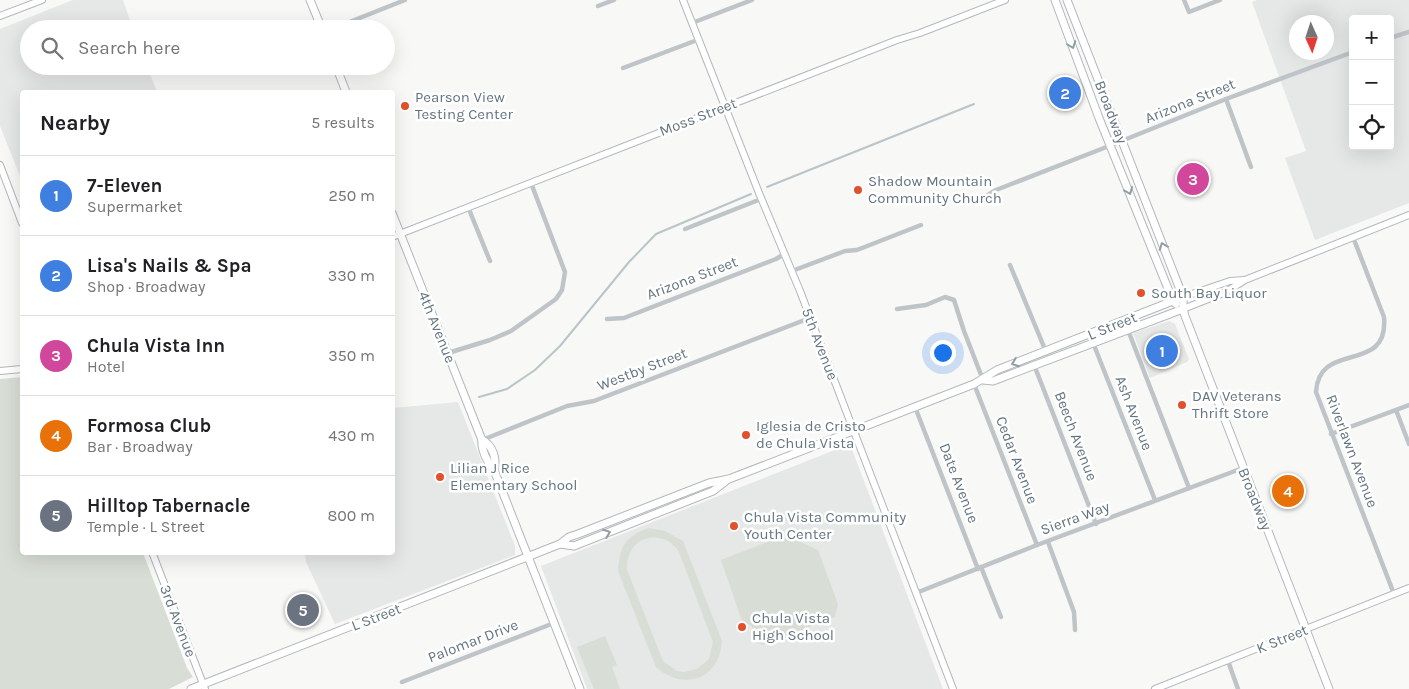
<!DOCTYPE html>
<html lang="en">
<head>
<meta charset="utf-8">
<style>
  body { margin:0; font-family:Karla,sans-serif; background:#f2f2f2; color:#202124 }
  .controls { position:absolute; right:15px; top:15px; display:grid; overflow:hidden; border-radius:5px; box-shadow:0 5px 20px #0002 }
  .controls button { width:45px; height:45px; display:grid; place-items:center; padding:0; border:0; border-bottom:1px solid #e0e0e0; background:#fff; color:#202124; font:25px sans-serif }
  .compass { position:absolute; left:1289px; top:15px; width:45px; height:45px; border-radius:50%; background:#fff; box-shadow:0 5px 20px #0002; rotate:177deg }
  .you { position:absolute; left:942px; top:352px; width:18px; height:18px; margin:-12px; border:4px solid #fff; border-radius:50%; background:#1a73e8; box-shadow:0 0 0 8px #1a73e833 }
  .badge { display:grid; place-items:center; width:32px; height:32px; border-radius:50%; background:#d93025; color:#fff; font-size:16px; font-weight:700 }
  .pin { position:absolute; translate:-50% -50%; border:2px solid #fff; box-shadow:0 1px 5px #0006 }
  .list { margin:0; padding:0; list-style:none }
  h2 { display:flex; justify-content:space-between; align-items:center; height:65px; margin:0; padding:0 20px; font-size:21px }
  h2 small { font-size:16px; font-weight:400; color:#757577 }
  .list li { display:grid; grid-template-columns:32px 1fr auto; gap:15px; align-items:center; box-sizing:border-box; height:80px; padding:0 20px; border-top:1px solid #e0e0e0 }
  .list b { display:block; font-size:19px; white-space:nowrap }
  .list p { margin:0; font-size:16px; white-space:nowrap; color:#757577 }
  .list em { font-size:16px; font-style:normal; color:#757577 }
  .icon { flex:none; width:28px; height:28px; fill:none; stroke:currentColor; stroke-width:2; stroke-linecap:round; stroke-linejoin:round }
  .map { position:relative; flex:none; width:1409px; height:689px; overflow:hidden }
  .search { position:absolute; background:#fff; box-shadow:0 5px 20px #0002; left:20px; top:20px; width:375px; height:55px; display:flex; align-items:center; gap:12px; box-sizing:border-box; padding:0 18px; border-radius:28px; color:#757577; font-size:19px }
  .panel { position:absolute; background:#fff; box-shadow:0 5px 20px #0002; left:20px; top:90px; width:375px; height:465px; border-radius:5px }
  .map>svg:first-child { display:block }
  .built { fill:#e6e7e7; fill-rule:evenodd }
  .green { fill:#d8ddd5; fill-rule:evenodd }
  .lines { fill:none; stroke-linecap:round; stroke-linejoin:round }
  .stream { stroke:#b9c5c9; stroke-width:2 }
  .secondary-casing { stroke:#b2b8bc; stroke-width:8 }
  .primary-casing { stroke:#b3b8bc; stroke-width:9 }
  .street { stroke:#bfc4c8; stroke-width:4.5 }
  .secondary { stroke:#fff; stroke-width:6 }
  .primary { stroke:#fff; stroke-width:7 }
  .oneway { stroke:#929ea6 }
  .poi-dot { fill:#e1512d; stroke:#fff; stroke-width:2 }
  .labels { text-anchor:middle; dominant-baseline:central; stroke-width:5; stroke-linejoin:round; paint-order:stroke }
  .poi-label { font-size:15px; fill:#647580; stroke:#fff; text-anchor:start }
  .street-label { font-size:15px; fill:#647580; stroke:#fff }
</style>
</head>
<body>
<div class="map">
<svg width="1409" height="689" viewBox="0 0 1409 689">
  <rect width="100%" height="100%" fill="#f8f8f6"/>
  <g class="built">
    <polygon points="73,0 123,0 133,29 29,29 29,66 147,66 157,92 22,92 22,181 0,126 0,29"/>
    <path d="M1257 0H1409V203L1315 240 1285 158 1306 151 1252 2ZM1353 19H1390V146H1353ZM1296 22H1326V52H1296Z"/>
    <polygon points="1169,321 1175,324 1189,359 1187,362 1150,378 1133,333"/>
    <polygon points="458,402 515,546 515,555 335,624 306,562 305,553 392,552 393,408"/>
    <polygon points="850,444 943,689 587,689 541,566"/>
  </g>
  <g class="green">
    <polygon points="22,377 22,552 143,553 187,668 193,677 169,689 0,689 0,379"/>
    <path d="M648 528 665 531 683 541 722 641C721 650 719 660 713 667 698 686 672 682 656 667L618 571C620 546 625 537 648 528ZM649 538C662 536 672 541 679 552L713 642 709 659 697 669 684 672 677 671 663 661 627 570C627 554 633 541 649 538Z"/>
    <polygon points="785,535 818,550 838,604 835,617 763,645 757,643 752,626 742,621 721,560"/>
    <polygon points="605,636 617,665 612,667 620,689 594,689 577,647"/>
  </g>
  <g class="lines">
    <g class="stream">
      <polyline points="767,187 974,104"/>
      <polyline points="479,397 507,389 535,370 560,346 629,262 656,234 751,194"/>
    </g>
    <defs>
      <g id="secondary">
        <polyline points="683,0 759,193 800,291 953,689"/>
        <polyline points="0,16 42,0"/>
        <polyline points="0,165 22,223"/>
        <polyline points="392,237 897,40 920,33 1005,0"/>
        <polyline points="1183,297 1230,281 1244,280"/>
        <polyline points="1183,309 1226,292 1245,280 1409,215"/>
        <polyline points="0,371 22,369"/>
        <polyline points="152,552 205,689"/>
        <polyline points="1155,689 1409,588"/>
      </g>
      <g id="primary">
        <polyline points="310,0 322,29"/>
        <polyline points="1055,0 1099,118 1173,301 1176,304"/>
        <polyline points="1067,0 1183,297 1183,309 1185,316 1329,689"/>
        <polyline points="336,66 346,92"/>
        <path d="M392 213 482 440C481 450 487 462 494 470L580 689"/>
        <polyline points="983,380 993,381 1183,309"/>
        <path d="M482 440C493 445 497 459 494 470"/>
        <polyline points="560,544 574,546 713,491 726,481"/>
        <polyline points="191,689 560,544 569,537 578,534 709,483 729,479 974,384 997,370 1183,297"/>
      </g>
    </defs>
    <use href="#secondary" class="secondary-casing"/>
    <use href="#primary" class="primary-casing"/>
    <g class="street">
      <polyline points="1184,0 1189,12 1220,0"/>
      <polyline points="598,6 614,0"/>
      <polyline points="692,23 752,0"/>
      <polyline points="332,29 405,0"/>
      <polyline points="1390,38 1409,32"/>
      <polyline points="623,68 700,39"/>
      <polyline points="1226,99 1251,167"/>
      <polyline points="984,201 988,195 996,190 1104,148 1226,99 1353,52"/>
      <polyline points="468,207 490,261"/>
      <polyline points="685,229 761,199"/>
      <path d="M1353 237 1384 317C1389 376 1319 339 1316 392L1394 594"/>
      <polyline points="1010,265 1049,359"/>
      <polyline points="792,271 845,251 857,250 921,225"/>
      <polyline points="897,309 926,305 945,297 954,300 964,331 983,380"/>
      <polyline points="607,319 624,318 776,259 784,254"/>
      <polyline points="1128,330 1189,488"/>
      <polyline points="1090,335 1155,500"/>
      <polyline points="448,353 490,340 511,331 556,299 562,290 565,272 531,183"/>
      <polyline points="1031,357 1096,524"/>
      <polyline points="974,384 1037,545"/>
      <polyline points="915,407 978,569"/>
      <polyline points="1396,410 1409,444"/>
      <polyline points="1331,434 1409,405"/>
      <polyline points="482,440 567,406 594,401 810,318"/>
      <polyline points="1048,542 1074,612 1075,630"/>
      <polyline points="981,567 1001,617"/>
      <polyline points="916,593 1037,545 1243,468"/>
      <polyline points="1228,661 1238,689"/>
      <polyline points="402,682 554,623"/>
    </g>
    <use href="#secondary" class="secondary"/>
    <use href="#primary" class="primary"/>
  </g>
  <defs><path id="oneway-chevron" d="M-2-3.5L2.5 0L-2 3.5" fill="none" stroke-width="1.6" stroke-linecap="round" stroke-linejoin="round" transform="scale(1.25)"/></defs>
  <g class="oneway">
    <use href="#oneway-chevron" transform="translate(1072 45) rotate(69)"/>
    <use href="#oneway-chevron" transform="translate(1129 191) rotate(68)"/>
    <use href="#oneway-chevron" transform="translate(1163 246) rotate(-111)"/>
    <use href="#oneway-chevron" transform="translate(1015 363) rotate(159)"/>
    <use href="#oneway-chevron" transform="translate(607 533) rotate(-21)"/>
  </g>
  <g class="poi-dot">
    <circle cx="405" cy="106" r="5"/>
    <circle cx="858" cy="190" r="5"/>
    <circle cx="1141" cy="293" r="5"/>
    <circle cx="1182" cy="405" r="5"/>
    <circle cx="746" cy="435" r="5"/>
    <circle cx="440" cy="477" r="5"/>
    <circle cx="734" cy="526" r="5"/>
    <circle cx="742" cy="627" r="5"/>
  </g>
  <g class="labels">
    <g class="poi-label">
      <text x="415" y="97">Pearson View<tspan x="415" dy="17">Testing Center</tspan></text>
      <text x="868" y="181">Shadow Mountain<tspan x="868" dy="17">Community Church</tspan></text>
      <text x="1151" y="293">South Bay Liquor</text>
      <text x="1192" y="396">DAV Veterans<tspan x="1192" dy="17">Thrift Store</tspan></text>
      <text x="756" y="426">Iglesia de Cristo<tspan x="756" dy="17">de Chula Vista</tspan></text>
      <text x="450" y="468">Lilian J Rice<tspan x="450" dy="17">Elementary School</tspan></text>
      <text x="744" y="517">Chula Vista Community<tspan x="744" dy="17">Youth Center</tspan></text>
      <text x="752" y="618">Chula Vista<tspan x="752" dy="17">High School</tspan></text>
    </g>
    <g class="street-label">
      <text transform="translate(1190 101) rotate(-22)">Arizona Street</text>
      <text transform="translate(1111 112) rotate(69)">Broadway</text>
      <text transform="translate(698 117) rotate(-21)">Moss Street</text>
      <text transform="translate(692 278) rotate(-21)">Arizona Street</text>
      <text transform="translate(1112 326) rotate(-22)">L Street</text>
      <text transform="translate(437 327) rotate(68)">4th Avenue</text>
      <text transform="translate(820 344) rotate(69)">5th Avenue</text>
      <text transform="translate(642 369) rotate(-21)">Westby Street</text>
      <text transform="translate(1134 413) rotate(69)">Ash Avenue</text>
      <text transform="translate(1076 436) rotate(69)">Beech Avenue</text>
      <text transform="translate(1352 451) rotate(69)">Riverlawn Avenue</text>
      <text transform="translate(1017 460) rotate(69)">Cedar Avenue</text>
      <text transform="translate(959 483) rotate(69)">Date Avenue</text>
      <text transform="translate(1255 499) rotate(68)">Broadway</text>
      <text transform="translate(1075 518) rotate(-20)">Sierra Way</text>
      <text transform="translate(376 617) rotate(-21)">L Street</text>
      <text transform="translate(178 621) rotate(69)">3rd Avenue</text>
      <text transform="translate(1282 639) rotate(-22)">K Street</text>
      <text transform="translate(473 641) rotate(-21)">Palomar Drive</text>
    </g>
  </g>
</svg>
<div class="controls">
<button>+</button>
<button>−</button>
<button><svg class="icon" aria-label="locate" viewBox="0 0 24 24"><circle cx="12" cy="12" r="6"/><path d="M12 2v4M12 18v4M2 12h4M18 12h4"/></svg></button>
</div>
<svg class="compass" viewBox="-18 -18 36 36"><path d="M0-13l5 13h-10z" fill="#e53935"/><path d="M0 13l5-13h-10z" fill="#757577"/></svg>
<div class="you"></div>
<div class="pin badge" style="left:1162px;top:351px;background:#3f7fe0">1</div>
<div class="pin badge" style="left:1065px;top:93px;background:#3f7fe0">2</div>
<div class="pin badge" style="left:1193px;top:179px;background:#d1479c">3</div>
<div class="pin badge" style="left:1288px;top:491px;background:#e8710a">4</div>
<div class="pin badge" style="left:303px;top:610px;background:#6b7280">5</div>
<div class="search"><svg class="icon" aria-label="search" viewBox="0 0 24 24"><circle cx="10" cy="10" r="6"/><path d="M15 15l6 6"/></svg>Search here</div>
<section class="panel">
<h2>Nearby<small>5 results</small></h2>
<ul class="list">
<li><span class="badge" style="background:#3f7fe0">1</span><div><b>7-Eleven</b><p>Supermarket</p></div><em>250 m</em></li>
<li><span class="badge" style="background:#3f7fe0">2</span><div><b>Lisa's Nails &amp; Spa</b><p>Shop · Broadway</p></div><em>330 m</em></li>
<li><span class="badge" style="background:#d1479c">3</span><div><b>Chula Vista Inn</b><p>Hotel</p></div><em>350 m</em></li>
<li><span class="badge" style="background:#e8710a">4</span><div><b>Formosa Club</b><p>Bar · Broadway</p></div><em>430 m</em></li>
<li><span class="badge" style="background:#6b7280">5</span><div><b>Hilltop Tabernacle</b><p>Temple · L Street</p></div><em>800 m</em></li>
</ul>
</section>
</div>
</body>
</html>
